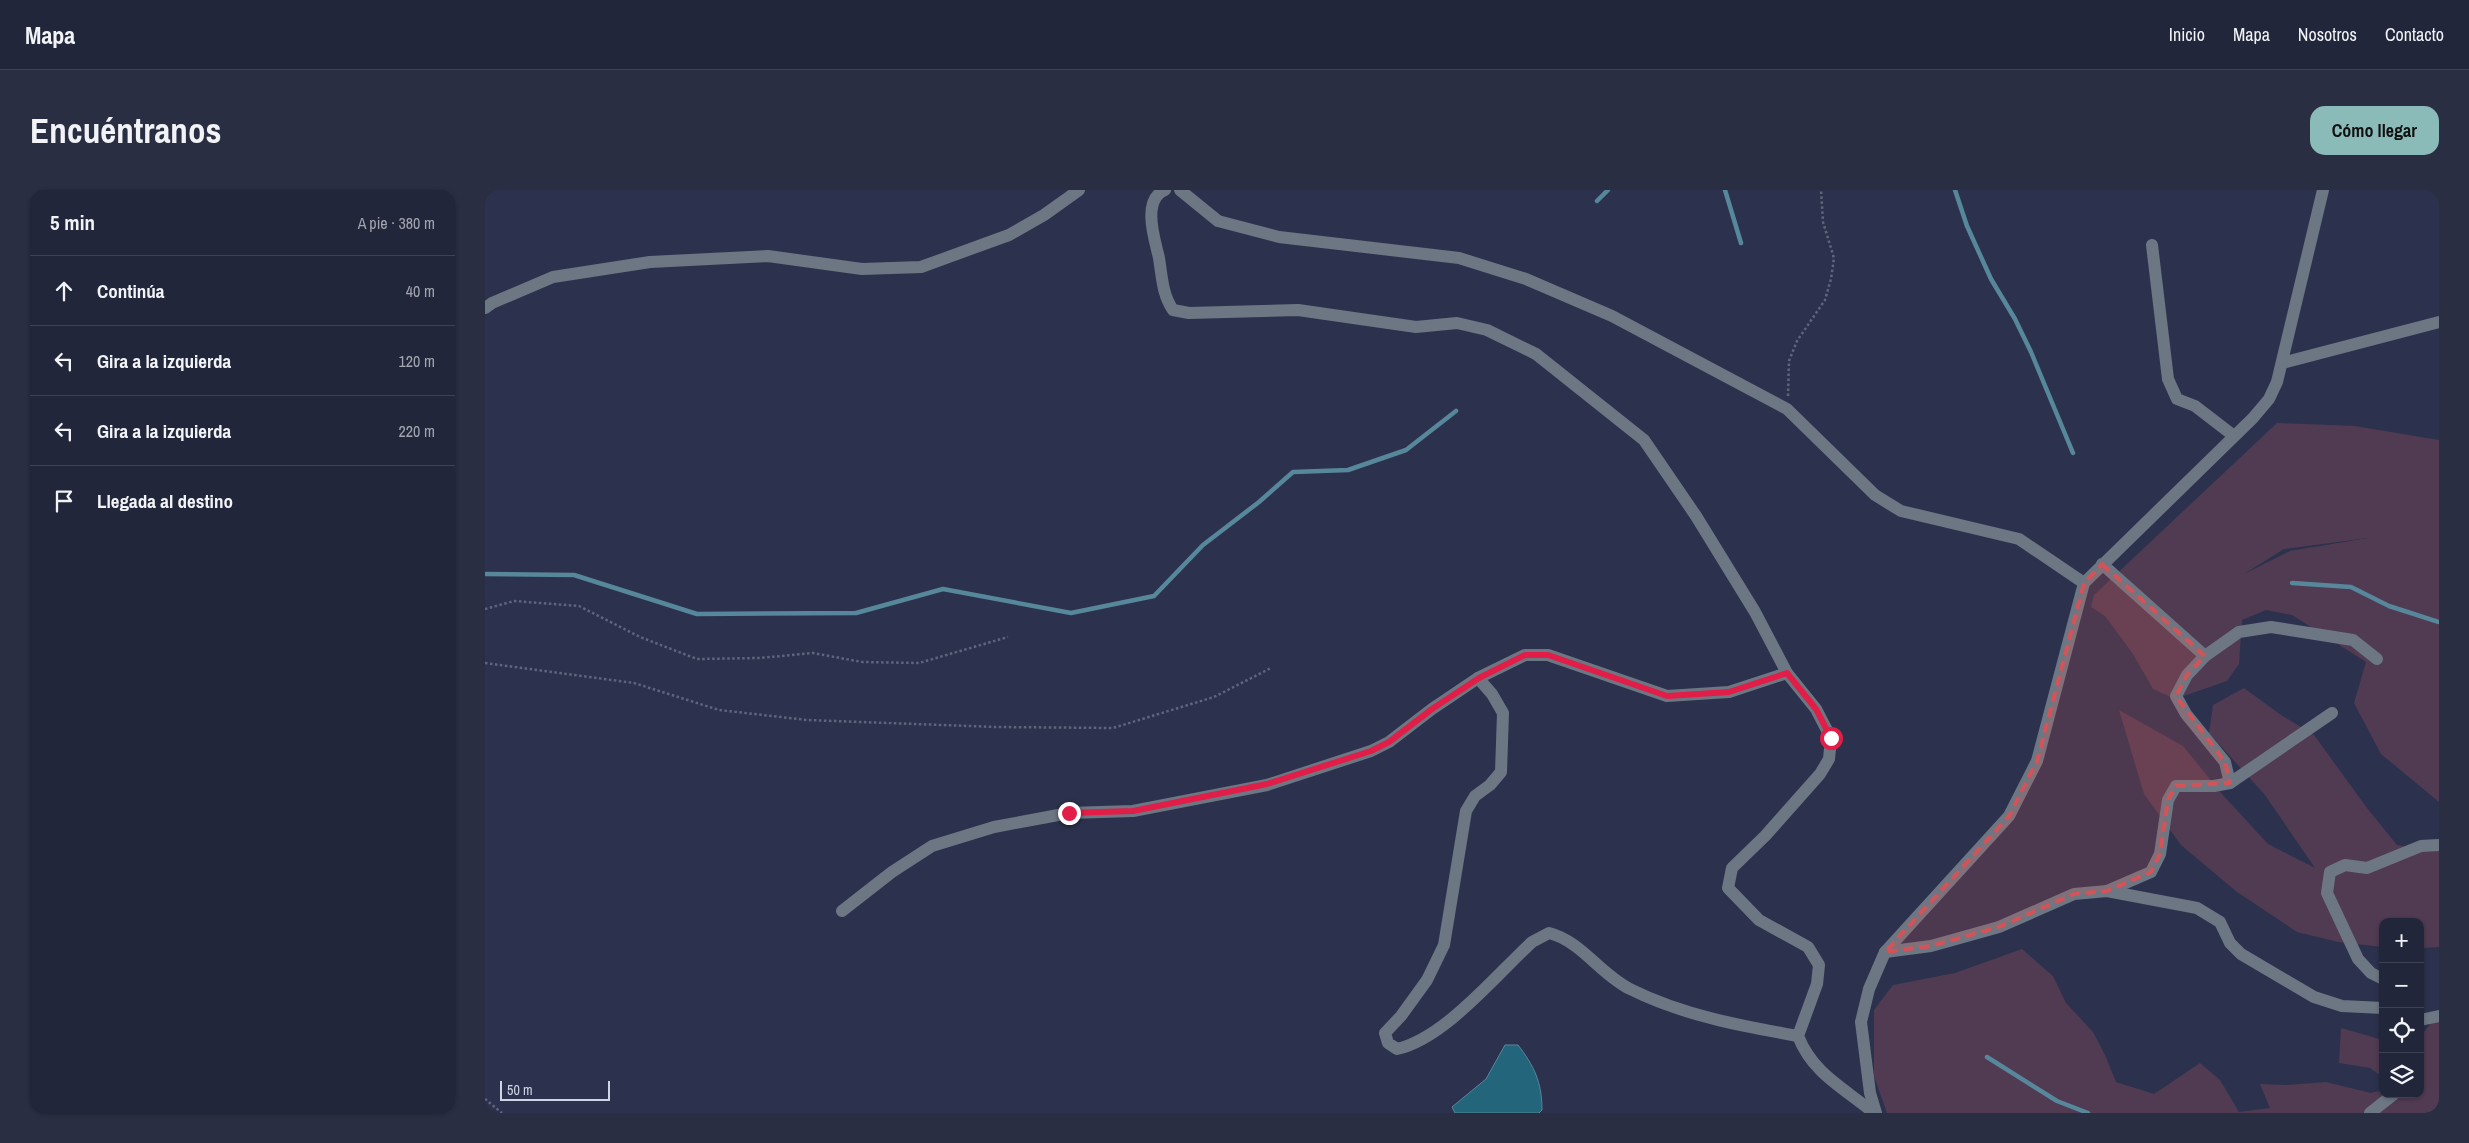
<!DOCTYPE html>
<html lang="es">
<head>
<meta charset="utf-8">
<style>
  body { margin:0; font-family:"Archivo Narrow",sans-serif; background:#292e42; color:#f1f3f6 }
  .controls { position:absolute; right:15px; bottom:15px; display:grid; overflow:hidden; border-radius:10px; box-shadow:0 1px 4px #0004 }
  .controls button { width:45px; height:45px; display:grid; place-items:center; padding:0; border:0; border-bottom:1px solid #3e4354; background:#21263a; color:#f1f3f6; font:25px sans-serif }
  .scale { position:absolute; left:15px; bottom:12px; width:110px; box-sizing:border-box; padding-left:5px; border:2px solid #d0d5e6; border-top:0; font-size:14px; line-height:18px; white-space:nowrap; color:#d0d5e6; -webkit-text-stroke:4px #2c324d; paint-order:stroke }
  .stop { position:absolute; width:15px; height:15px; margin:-11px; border:4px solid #e11d48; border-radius:50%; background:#fff }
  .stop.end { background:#e11d48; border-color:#fff; box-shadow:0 1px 5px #0008 }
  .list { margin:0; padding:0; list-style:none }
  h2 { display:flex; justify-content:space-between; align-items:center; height:65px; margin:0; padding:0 20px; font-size:21px }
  h2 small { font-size:16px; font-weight:400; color:#a2a5af }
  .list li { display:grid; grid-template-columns:32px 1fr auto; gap:15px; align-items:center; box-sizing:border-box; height:70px; padding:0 20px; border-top:1px solid #3e4354 }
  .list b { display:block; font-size:19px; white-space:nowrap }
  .list em { font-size:16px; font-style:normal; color:#a2a5af }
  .icon { flex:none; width:28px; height:28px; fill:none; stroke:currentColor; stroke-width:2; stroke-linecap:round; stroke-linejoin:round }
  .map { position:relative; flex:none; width:1954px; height:923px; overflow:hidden; border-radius:15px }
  header { display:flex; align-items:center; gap:30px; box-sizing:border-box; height:70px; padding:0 25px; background:#21263a; border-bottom:1px solid #3e4354 }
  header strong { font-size:24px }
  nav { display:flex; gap:28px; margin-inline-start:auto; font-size:18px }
  .intro { display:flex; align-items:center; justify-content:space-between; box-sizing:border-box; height:120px; padding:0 30px }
  h1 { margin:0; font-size:35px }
  .button { padding:12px 22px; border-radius:15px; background:#8bbbb9; color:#111; font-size:18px; font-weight:700 }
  main { display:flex; gap:30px; padding:0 30px }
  aside { flex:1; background:#21263a; border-radius:15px; box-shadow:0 1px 4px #0004 }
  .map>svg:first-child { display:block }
  .green { fill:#503b52; fill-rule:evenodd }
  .water { fill:#23657b; stroke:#57879b }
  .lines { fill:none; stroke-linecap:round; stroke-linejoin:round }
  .stream { stroke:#57879b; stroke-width:4.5 }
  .path { stroke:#60657d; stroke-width:2.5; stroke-dasharray:2.5 2.5; stroke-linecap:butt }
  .minor { stroke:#6d7783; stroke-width:12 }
  .route { stroke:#e11d48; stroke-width:6 }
  .marked { fill:#d45358; fill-opacity:0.2; stroke:#d45358; stroke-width:4; stroke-dasharray:10 6; stroke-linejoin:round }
</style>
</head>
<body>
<header>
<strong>Mapa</strong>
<nav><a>Inicio</a><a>Mapa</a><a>Nosotros</a><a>Contacto</a></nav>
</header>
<div class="intro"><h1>Encuéntranos</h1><a class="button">Cómo llegar</a></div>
<main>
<aside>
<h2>5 min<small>A pie · 380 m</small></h2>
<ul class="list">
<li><svg class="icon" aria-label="ahead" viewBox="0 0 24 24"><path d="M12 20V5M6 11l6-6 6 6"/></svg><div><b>Continúa</b></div><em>40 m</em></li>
<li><svg class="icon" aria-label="left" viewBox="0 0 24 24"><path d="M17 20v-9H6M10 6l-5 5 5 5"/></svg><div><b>Gira a la izquierda</b></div><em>120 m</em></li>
<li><svg class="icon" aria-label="left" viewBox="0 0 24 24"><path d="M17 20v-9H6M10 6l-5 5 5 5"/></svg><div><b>Gira a la izquierda</b></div><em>220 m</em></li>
<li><svg class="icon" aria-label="arrive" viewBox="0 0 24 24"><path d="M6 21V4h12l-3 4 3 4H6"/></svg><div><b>Llegada al destino</b></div></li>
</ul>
</aside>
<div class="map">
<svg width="1954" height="923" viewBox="0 0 1954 923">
  <rect width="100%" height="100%" fill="#2c324d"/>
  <g class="green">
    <path d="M1792 233 1870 236 1954 250V612L1896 564 1869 513 1881 472 1807 425 1781 420 1757 430 1754 474 1742 491 1690 509 1668 499 1648 464 1620 426 1606 417 1609 405ZM1883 348 1805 361 1759 384 1799 359Z"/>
    <polygon points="1759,498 1796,525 1829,545 1882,618 1912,655 1937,660 1954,652 1954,757 1935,758 1935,732 1898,732 1898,757 1853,752 1812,742 1752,702 1696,655 1659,604 1634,520 1698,556 1737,604 1783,654 1830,678 1780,605 1724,543 1728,515"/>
    <polygon points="1537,759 1568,786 1581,813 1608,842 1620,865 1631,892 1669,904 1715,873 1735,890 1754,922 1785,918 1775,894 1802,895 1841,892 1886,903 1898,900 1898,904 1935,904 1935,847 1954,823 1954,923 1402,923 1389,886 1389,820 1408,795 1470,783"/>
    <polygon points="1856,838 1898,850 1898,887 1885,878 1854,873"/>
  </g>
  <path class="water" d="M1020 855H1033C1049 876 1057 892 1057 920L1054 923H970L967 917 1001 889Z"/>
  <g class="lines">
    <g class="stream">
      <polyline points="1240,0 1256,53"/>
      <polyline points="1470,0 1482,36 1506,89 1530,129 1546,162 1588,263"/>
      <polyline points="1112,11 1123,0"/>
      <polyline points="0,384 89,385 212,424 371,423 458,399 586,423 669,406 718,355 774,312 808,282 863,280 921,260 971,221"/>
      <polyline points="1807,393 1866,397 1904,416 1954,432"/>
      <polyline points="1502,867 1572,911 1603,923"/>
    </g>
    <g class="path">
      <polyline points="1303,206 1304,171 1312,151 1340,110 1346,89 1349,68 1338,32 1336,0"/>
      <polyline points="0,419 29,411 94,416 155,447 212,469 275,468 328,463 377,472 434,473 523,447"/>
      <polyline points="0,473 149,493 234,520 322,530 511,537 628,538 729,507 786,478"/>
      <polyline points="0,909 17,923"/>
    </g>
    <g class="minor">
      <path d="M680 0C656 10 670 50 674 68 677 86 677 104 688 120L704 123 813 120 931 137 972 133 1002 140 1051 164 1159 250 1211 326 1270 422 1302 483 1331 519 1346 548 1344 569 1335 584 1280 646 1247 678 1243 698 1274 730 1323 757 1334 775 1332 794 1313 846C1328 884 1359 898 1389 923"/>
      <polyline points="695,0 733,31 794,47 974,68 1041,89 1127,126 1302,219 1390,305 1416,321 1534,349 1599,393"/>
      <polyline points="1667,55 1683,189 1692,209 1710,216 1749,246"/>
      <polyline points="0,118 7,113 68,87 165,72 283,66 377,79 436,77 524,45 559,25 594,0"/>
      <polyline points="1797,173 1954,132"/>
      <polyline points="1617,374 1720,466"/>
      <path d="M993 488 1007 504 1018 523 1016 582 1005 595 990 606 981 621 959 755 942 790 916 826 900 843 903 853 912 859C960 848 1011 785 1047 752L1064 743C1096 751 1115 784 1145 799 1197 825 1256 836 1313 846"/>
      <polyline points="1745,593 1740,572 1701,524 1691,506 1702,485 1720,466 1754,442 1786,437 1868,450 1892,469"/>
      <polyline points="1622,701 1666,682 1675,664 1683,610 1691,596 1729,596 1745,593 1847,523"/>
      <polyline points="357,721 407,682 447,656 509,637 584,623 648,621 782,595 886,561 904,552 947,519 993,488 1040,465 1063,465 1182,506 1244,502 1302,483"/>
      <polyline points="1400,762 1446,756 1514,737 1589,704 1622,701 1712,718 1735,732 1745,753 1756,764 1829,807 1857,816 1898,818"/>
      <polyline points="1898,789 1886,783 1873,769 1842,703 1845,682 1860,675 1882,678 1936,656 1954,655"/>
      <polyline points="1935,830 1954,826"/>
      <polyline points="1391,923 1385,903 1376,832 1384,799 1400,762 1524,626 1552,571 1599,393 1768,228 1784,209 1792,192 1838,0"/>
      <polyline points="1885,923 1909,904"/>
    </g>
  </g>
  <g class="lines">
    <polyline class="route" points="584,623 648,621 782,594 886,561 904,552 947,519 994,488 1040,465 1063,465 1182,506 1244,502 1302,483 1331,519 1346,548"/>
  </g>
  <path class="marked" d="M1617 374 1720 466 1702 485 1691 506 1740 572 1745 593 1691 596 1683 610 1675 664 1666 682 1622 701 1589 704 1514 737 1446 756 1400 762 1524 626 1552 571 1599 393Z"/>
</svg>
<div class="controls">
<button>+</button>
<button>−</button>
<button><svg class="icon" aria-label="locate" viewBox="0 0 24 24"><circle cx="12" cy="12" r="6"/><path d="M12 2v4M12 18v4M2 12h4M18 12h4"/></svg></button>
<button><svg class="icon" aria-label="layers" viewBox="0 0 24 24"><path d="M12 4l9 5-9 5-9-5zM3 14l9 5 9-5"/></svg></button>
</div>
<div class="scale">50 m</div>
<div class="stop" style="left:1346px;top:548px"></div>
<div class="stop end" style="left:584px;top:623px"></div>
</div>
</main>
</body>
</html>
